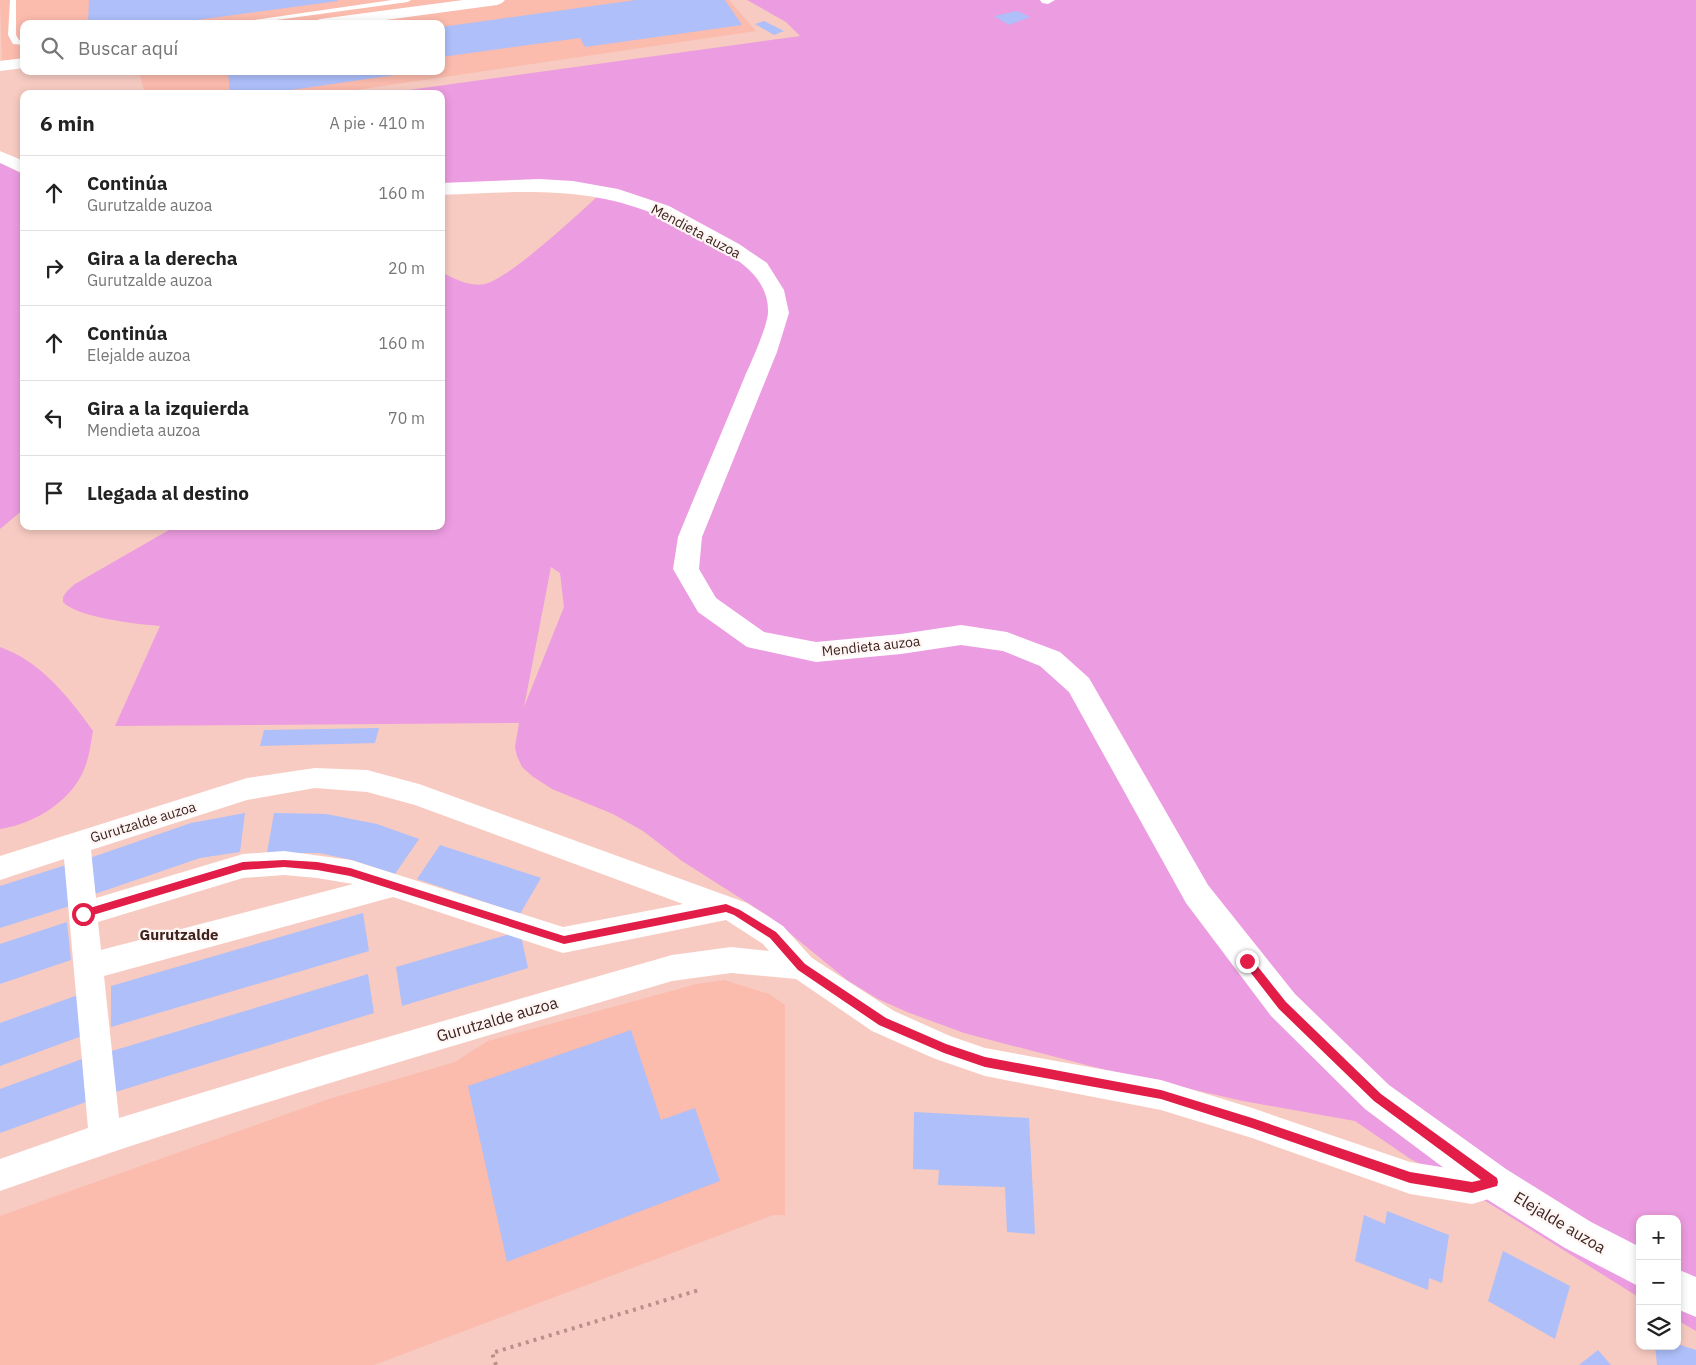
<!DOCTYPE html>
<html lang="es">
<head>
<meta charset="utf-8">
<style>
  body { margin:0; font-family:"IBM Plex Sans",sans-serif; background:#f2f2f2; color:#222 }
  .controls { position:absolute; right:15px; bottom:15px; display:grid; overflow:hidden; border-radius:10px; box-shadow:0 2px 8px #0003 }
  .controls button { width:45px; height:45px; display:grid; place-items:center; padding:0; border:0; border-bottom:1px solid #e0e0e0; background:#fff; color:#222; font:25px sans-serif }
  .stop { position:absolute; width:15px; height:15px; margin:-11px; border:4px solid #e11d48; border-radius:50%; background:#fff }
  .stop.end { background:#e11d48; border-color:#fff; box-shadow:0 1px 5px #0008 }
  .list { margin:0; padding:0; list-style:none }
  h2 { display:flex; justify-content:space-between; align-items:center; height:65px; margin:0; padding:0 20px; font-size:21px }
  h2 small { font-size:16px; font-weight:400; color:#767676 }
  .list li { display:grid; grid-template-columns:32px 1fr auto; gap:15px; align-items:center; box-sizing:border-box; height:75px; padding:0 20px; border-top:1px solid #e0e0e0 }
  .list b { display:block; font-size:19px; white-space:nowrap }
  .list p { margin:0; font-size:16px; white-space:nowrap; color:#767676 }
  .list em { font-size:16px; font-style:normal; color:#767676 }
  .icon { flex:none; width:28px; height:28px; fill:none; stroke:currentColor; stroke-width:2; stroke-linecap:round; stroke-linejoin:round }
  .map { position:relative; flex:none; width:1696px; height:1365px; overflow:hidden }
  .search { position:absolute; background:#fff; box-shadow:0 2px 8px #0003; left:20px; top:20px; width:425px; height:55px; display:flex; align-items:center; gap:12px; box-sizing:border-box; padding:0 18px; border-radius:10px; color:#767676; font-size:19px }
  .panel { position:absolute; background:#fff; box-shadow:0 2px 8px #0003; left:20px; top:90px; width:425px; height:440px; border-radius:10px }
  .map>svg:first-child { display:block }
  .built { fill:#fbbbad }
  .green { fill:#ec9ce0; fill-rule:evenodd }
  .building { fill:#aebffa }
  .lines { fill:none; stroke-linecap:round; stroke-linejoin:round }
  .path { stroke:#b79189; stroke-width:4; stroke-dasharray:3 5; stroke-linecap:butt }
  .lane { fill:#fff; fill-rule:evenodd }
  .street { fill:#fff; fill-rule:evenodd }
  .secondary { fill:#fff; fill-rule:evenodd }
  .route { fill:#e11d48 }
  .labels { text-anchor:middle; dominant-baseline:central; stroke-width:4.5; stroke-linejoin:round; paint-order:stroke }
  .street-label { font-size:14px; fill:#3d221d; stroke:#fdf6f4 }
  .neighbourhood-label { font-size:15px; font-weight:bold; fill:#3d221d; stroke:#fdf6f4 }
  .near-street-label { font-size:16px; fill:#3d221d; stroke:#fdf6f4 }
</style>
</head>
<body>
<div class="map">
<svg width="1696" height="1365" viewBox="0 0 1696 1365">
  <rect width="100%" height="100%" fill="#f7cbc2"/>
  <g class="built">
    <polygon points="0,0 729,0 756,31 329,94 145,94 139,71 441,71 441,24 24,24 24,60 2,60"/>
    <polygon points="724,980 769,994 785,1005 785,1215 773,1215 374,1365 0,1365 0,1216 329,1099 455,1062 488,1041 697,984"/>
  </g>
  <g class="green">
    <path d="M747 0H1696V1331L1677 1320V1219H1640V1298L1487 1202 1409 1158 1355 1121 1243 1101 1090 1066 964 1033 907 1012 878 999 847 980 770 917 682 861 643 831 613 814 552 789 532 776 522 767 517 756 515 747 519 723 115 726 160 626C137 624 78 618 63 602V597L67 591 75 584 176 526H441V272C455 279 469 287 485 284 510 278 577 215 598 196L545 189 441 195V94H380L800 36 786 22ZM551 567 560 573 564 607 524 707Z"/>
    <polygon points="0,162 24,175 24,509 0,529"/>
    <path d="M0 647C40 661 69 697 93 731 91 741 90 752 87 761 77 798 36 824 0 829Z"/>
  </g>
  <g class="building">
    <polygon points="89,0 338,0 338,1 167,24 88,24"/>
    <polygon points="636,0 725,0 742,25 585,47 580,38 441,57 441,27"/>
    <polygon points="1017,11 1030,17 1009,25 994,16"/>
    <polygon points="764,21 784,31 774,35 755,24"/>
    <polygon points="228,71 401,71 402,74 263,94 230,94"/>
    <polygon points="379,728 375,743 260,746 264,730"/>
    <polygon points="245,813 240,852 200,858 92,895 84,860 191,823"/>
    <polygon points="274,813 326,814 377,824 419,839 395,874 352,860 319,853 267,853"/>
    <polygon points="440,845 541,878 520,914 417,879"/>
    <polygon points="66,865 70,906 0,928 0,886"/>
    <polygon points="363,913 369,951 111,1027 111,986"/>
    <polygon points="67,922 71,960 0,984 0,944"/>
    <polygon points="520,931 528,968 402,1006 396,967"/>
    <polygon points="368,974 374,1013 112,1093 112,1051"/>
    <polygon points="78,995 82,1036 0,1066 0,1023"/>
    <polygon points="631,1030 661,1120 695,1108 720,1181 507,1262 468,1086"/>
    <polygon points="82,1059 86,1102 0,1133 0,1089"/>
    <polygon points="914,1112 1029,1118 1035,1234 1007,1232 1005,1187 938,1185 939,1170 913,1169"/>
    <polygon points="1387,1211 1449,1235 1442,1283 1429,1278 1428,1290 1355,1261 1364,1215 1385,1224"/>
    <polygon points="1503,1251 1570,1286 1555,1339 1488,1301"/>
    <polygon points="1677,1344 1696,1350 1696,1365 1657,1365 1655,1346 1677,1346"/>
    <polygon points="1598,1350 1611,1365 1579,1365"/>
  </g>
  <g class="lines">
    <polyline class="path" points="496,1365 492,1353 699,1290"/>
    <g class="lane">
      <polygon points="10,0 16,0 16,35 19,40 24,41 24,45 13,44 8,35"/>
      <polygon points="392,0 411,0 408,2 247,24 226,24"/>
    </g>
    <g class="street">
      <polygon points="1040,0 1055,0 1048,4 1042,3"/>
      <path d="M315 768 367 770 419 784 747 903 783 926 812 958 894 1011 950 1036 985 1048 1161 1080 1252 1108 1410 1162 1472 1172 1493 1166 1505 1170 1510 1182 1505 1194 1472 1204 1410 1194 1252 1138 1161 1110 985 1076 933 1058 872 1031 796 979 731 973 672 981C447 1048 221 1112 0 1191V1159L88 1128 64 859 0 880V856L247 778ZM315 788 367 792 415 805 683 904 563 927 351 860 284 851 243 854 96 898 91 850 247 800ZM284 875 317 878 353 884 101 950 98 922 243 878ZM393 897 563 953 726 920 763 944 769 951 731 947 672 955 329 1054 119 1118 104 976Z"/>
    </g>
    <g class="secondary">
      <polygon points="463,0 505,0 502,3 497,5 356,24 312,24 314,21 320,19"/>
      <polygon points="24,58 24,68 0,71 0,61"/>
      <polygon points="0,151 24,161 24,174 0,163"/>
      <path d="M539 179 573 181 618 189 669 206 739 244 767 263 784 290 789 313 777 352 702 537 699 569 716 598 764 632 816 642 901 634 961 625 1007 632 1060 652 1089 678 1208 885 1295 994 1389 1085 1506 1169 1591 1222 1640 1247V1287L1565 1248 1480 1195 1365 1109 1271 1016 1186 903 1069 692 1040 666 1003 651 961 645 901 654 816 662 747 647 698 612 673 569 678 537C700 483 723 430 745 376 751 363 768 325 768 312 769 279 740 260 714 246 694 235 675 222 654 214 584 185 515 192 441 195V183Z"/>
      <polygon points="1677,1269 1696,1277 1696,1317 1677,1309"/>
    </g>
  </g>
  <polygon class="route" points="284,860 317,862 350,868 564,936 726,904 740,910 776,932 805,964 886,1018 946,1044 985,1057 1161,1090 1252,1118 1410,1172 1472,1182 1481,1180 1374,1101 1279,1009 1244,964 1242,961 1247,957 1251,958 1286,1002 1381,1094 1497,1178 1498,1182 1497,1186 1472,1193 1410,1183 1252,1128 1161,1099 985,1067 944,1053 879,1025 798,970 770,938 734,915 726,912 564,944 350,876 317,870 284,867 243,870 83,918 79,914 83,910 243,862"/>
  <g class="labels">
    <g class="street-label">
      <text transform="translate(696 231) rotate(28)">Mendieta auzoa</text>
      <text transform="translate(871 646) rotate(-6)">Mendieta auzoa</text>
      <text transform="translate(143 822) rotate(-17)">Gurutzalde auzoa</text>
    </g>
    <g class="neighbourhood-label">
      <text x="179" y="934">Gurutzalde</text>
    </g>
    <g class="near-street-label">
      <text transform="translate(497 1019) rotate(-16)">Gurutzalde auzoa</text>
      <text transform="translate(1560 1222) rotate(31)">Elejalde auzoa</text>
    </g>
  </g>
</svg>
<div class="controls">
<button>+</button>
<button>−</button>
<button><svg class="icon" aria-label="layers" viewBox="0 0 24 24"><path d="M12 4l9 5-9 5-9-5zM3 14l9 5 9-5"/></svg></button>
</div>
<div class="stop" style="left:83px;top:914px"></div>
<div class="stop end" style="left:1247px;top:961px"></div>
<div class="search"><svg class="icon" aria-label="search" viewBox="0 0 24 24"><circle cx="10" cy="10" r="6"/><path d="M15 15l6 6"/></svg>Buscar aquí</div>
<section class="panel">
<h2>6 min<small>A pie · 410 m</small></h2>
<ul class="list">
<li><svg class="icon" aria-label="ahead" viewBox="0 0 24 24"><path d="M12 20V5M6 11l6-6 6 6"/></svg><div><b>Continúa</b><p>Gurutzalde auzoa</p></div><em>160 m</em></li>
<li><svg class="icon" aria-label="right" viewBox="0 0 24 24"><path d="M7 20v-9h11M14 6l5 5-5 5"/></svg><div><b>Gira a la derecha</b><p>Gurutzalde auzoa</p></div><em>20 m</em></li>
<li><svg class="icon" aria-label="ahead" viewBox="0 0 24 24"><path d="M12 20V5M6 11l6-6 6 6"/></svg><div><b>Continúa</b><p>Elejalde auzoa</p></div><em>160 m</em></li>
<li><svg class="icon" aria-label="left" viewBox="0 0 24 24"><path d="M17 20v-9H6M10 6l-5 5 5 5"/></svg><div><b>Gira a la izquierda</b><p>Mendieta auzoa</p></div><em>70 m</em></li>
<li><svg class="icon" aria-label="arrive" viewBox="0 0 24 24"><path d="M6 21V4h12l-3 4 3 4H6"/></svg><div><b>Llegada al destino</b></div></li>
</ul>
</section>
</div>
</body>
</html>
